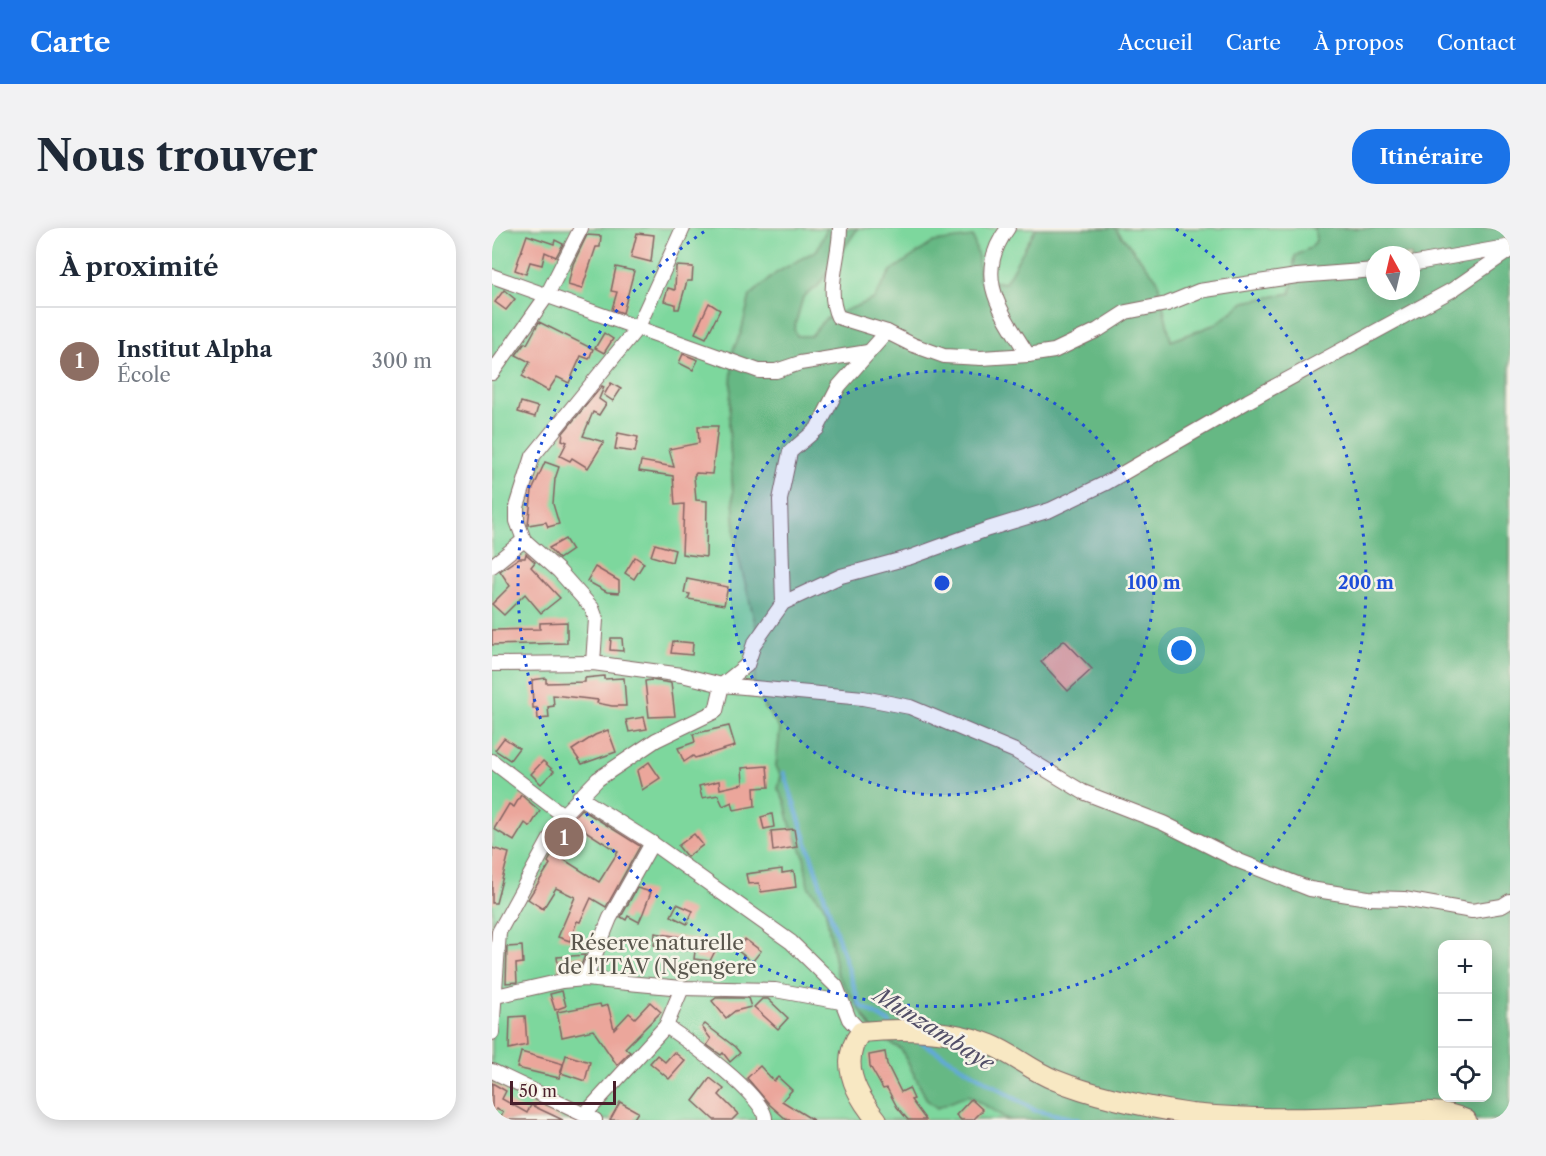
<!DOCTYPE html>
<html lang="fr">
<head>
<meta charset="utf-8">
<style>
  body { margin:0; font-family:"Libre Caslon Text",serif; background:#f2f2f3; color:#1f2937 }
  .controls { position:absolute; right:18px; bottom:18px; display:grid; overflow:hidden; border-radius:12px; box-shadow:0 3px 15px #0003 }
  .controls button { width:54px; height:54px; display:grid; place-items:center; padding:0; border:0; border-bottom:2px solid #e0e1e3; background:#fff; color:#1f2937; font:30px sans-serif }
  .compass { position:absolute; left:874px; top:18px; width:54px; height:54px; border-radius:50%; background:#fff; box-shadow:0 3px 15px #0003; rotate:352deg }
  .scale { position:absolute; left:18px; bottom:15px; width:106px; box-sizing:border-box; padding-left:6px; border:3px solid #4a1f2b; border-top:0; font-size:16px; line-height:21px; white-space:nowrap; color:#4a1f2b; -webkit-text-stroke:4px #f7f3e8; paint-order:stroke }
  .you { position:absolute; left:690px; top:423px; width:21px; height:21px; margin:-15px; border:4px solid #fff; border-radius:50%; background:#1a73e8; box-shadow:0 0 0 9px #1a73e833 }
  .badge { display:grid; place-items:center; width:39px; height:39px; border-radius:50%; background:#1a73e8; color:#fff; font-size:20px; font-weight:700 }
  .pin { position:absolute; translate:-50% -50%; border:3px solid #fff; box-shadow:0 2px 6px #0006 }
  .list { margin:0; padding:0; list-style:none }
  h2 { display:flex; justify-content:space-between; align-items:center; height:78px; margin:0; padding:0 24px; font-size:26px }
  h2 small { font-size:20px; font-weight:400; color:#747a83 }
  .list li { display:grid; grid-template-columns:39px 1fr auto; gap:18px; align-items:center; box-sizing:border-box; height:108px; padding:0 24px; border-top:2px solid #e0e1e3 }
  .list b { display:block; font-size:22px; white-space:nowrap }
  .list p { margin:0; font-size:20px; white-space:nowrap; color:#747a83 }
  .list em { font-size:20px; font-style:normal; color:#747a83 }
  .icon { flex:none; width:33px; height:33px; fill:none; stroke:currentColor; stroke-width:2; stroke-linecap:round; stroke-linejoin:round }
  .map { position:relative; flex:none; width:1018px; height:892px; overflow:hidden; border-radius:24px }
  header { display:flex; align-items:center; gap:36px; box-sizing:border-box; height:84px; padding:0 30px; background:#1a73e8; color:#fff }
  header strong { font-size:28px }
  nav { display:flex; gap:33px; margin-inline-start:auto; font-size:21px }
  .intro { display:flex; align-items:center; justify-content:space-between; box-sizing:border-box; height:144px; padding:0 36px }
  h1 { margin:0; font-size:42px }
  .button { padding:15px 27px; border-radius:24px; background:#1a73e8; color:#fff; font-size:21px; font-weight:700 }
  main { display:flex; gap:36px; padding:0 36px }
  aside { flex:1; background:#fff; border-radius:24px; box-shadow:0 3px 15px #0003 }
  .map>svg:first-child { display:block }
  .green { fill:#7dd79d; stroke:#647b64; stroke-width:1.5 }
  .forest { fill:#66b884; stroke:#586c58; stroke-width:1.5; fill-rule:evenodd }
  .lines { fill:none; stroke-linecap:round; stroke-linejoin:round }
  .stream { stroke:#62a9d8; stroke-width:4.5 }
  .building { fill:#eba69b }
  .street-casing { stroke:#846462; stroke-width:16 }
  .secondary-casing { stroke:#846462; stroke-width:22 }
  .street { stroke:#fff; stroke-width:14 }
  .secondary { stroke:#f8e8c3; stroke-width:20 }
  .ring { fill:none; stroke:#1d4ed8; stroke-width:3; stroke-dasharray:3 6 }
  .labels { text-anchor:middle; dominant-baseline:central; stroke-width:5; stroke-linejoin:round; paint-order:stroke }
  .park-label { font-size:21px; fill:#59564d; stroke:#f7f3e8 }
  .water-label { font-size:22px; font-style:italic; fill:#524f68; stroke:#f7f3e8 }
  .centre { fill:#1d4ed8; stroke:#f7f3e8; stroke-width:3 }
  .ring-label { font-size:18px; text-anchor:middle; font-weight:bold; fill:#1d4ed8; stroke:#f7f3e8; stroke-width:5; stroke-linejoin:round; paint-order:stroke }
</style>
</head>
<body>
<header>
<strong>Carte</strong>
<nav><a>Accueil</a><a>Carte</a><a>À propos</a><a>Contact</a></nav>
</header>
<div class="intro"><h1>Nous trouver</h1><a class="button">Itinéraire</a></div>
<main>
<aside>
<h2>À proximité<small></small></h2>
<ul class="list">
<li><span class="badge" style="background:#8d6e63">1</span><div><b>Institut Alpha</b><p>École</p></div><em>300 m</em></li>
</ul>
</aside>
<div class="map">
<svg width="1018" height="892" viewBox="0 0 1018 892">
  <rect width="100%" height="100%" fill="#f7f3e8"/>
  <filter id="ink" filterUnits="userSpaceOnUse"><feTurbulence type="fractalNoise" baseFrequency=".0167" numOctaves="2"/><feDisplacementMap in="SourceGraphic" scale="12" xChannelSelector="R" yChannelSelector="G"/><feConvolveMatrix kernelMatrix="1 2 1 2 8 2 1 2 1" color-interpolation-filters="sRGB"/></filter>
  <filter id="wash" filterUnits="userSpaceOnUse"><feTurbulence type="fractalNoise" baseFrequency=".008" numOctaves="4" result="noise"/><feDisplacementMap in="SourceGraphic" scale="24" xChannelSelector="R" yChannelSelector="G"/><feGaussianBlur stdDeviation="1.35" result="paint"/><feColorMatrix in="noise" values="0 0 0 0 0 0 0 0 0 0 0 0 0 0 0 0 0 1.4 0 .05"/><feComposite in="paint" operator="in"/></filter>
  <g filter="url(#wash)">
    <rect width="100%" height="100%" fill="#f1e4c9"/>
    <g class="green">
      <polygon points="0,0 335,0 325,22 284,45 258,68 249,105 241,122 237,198 244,319 270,422 262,451 263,466 288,501 284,538 289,548 286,561 293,574 298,596 312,628 316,658 333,679 345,746 384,807 409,821 435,872 445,880 476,867 517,892 0,892"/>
      <polygon points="366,0 544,0 513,55 487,52 486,29 442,14 399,43 382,71 333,91 319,108 305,108 302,101 311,69 326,58"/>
      <polygon points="623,0 818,0 823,1 824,13 818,20 803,28 799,65 753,74 724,96 679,113 665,51"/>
    </g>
    <path class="forest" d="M335 0H366L326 58 311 69 302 101 305 108H319L333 91 382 71 399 43 442 14 481 9 486 29 487 52 513 55 544 0H623L665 51 679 113 724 96 753 74 799 65 803 28 818 20 824 13 823 1 818 0H1018V8L1008 11 1018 25V892H517L476 867 445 880 435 872 409 821 384 807 345 746 333 679 316 658 312 628 298 596 293 574 286 561 289 548 284 538 288 501 263 466 262 451 270 422 244 319 237 198 241 122 249 105 258 68 284 45 325 22ZM883 27H919V63H883ZM951 716H996V870H951Z"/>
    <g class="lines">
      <g class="stream">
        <polyline points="292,545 368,777 398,795"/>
        <polyline points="424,811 542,882 588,892"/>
      </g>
    </g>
    <g id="blocks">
      <g class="building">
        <polygon points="145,5 162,7 159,34 139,29"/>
        <polygon points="35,7 62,16 63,12 71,16 64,29 53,24 50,37 38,34 34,46 23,42"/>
        <polygon points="95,7 109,8 108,19 104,19 90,61 76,57 81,36"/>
        <polygon points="184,38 201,39 200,53 195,53 187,81 183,81 183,76 172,73 176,60 183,62"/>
        <polygon points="124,39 142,43 131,85 120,81 125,64 119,63"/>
        <polygon points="12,62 23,71 14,82 3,74"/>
        <polygon points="217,75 228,82 214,110 203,105"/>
        <polygon points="47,94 101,121 97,131 89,128 77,155 65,149 56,163 30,148 38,134 24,127 33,115 35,116"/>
        <polygon points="112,105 121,111 112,125 103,120"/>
        <polygon points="191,126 206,132 201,142 187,135"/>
        <polygon points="119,155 129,161 121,173 112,167"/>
        <polygon points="110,158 112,159 107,171 114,176 107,187 101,184 91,208 112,214 96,240 80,230 78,233 68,228 75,214 70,212 71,205"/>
        <polygon points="29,174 46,179 43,189 26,184"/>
        <polygon points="206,198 226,198 220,246 204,245 202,248 204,272 215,273 214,329 190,326 192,276 183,277 181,248 147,243 149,233 182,239 177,221 207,215"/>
        <polygon points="126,205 146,209 143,224 123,221"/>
        <polygon points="53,234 67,239 63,251 61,276 67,296 56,299 54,294 36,297 40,263"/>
        <polygon points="73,311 80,322 67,331 57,320"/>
        <polygon points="163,316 183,322 180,334 159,328"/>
        <polygon points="34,326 43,334 39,339 68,370 49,385 33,366 12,387 0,376 18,358 8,343 27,330 33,330"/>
        <polygon points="143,329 152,335 142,351 133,345"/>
        <polygon points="103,339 127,353 127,365 115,364 95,353"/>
        <polygon points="195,351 236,359 232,377 196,371 198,366 192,365"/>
        <polygon points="75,394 75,415 0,417 0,402 48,401 48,395"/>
        <polygon points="119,410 130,410 131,423 118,422"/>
        <polygon points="572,412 600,441 576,463 549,434"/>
        <polygon points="181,413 201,415 200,427 179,425"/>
        <polygon points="112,448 112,451 132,450 134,478 120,478 105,475 106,472 61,467 62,478 56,479 57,490 46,491 45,480 41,480 40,452 54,450 54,455 93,454 93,450"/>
        <polygon points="159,452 179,455 183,488 157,489 153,453"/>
        <polygon points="152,489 155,501 137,504 134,492"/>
        <polygon points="237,498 243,518 203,530 201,528 192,534 186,520 203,514 201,506"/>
        <polygon points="116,502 124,524 90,536 80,522 103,507"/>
        <polygon points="12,510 27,520 18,532 3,522"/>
        <polygon points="51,533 62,543 49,556 39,546"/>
        <polygon points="157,534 168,550 150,562 145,543"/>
        <polygon points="275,538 277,559 262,560 263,578 242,582 240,574 231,578 226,567 210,570 207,558 227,553 228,561 251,556 250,540"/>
        <polygon points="29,567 48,583 38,599 33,595 22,613 2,601 17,576 22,579"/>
        <polygon points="89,581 148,618 114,679 99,670 88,694 85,693 78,713 66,709 83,669 64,660 51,681 36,671 58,636 56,634 77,596 88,603 71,631 107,654 126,624 95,604 82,589"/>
        <polygon points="280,586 282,599 272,601 269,589"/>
        <polygon points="302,601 305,619 281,623 279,603"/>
        <polygon points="202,606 211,617 195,629 186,618"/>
        <polygon points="0,620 17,625 4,675 0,675"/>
        <polygon points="290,641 290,645 302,643 304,659 269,664 267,655 256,656 254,646"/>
        <polygon points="145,660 159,664 151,685 147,694 136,688 134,692 129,689"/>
        <polygon points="185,676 201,683 195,696 179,688"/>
        <polygon points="163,705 227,715 218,733 202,731 203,723 162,717"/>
        <polygon points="253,711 269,723 260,734 245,722"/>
        <polygon points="30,718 31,735 24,736 25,754 14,755 15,719"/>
        <polygon points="93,727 87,743 67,745 65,729"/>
        <polygon points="70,763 74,778 63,782 58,766"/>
        <polygon points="224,770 256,770 259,779 243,783 234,790 220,773"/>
        <polygon points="270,771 276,771 296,790 286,801 262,779"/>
        <polygon points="158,774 169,784 133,820 138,824 125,837 101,802 70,809 65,784 108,776 109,779 116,777 122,801 137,785 143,790"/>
        <polygon points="33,788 35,817 17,821 18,789"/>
        <polygon points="213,796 243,819 248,825 238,834 231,825 229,827 215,817 219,811 210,799"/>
        <polygon points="29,824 71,836 67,850 25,840"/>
        <polygon points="182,824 193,833 177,851 158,835 165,827 173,834"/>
        <polygon points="393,824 395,836 409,864 417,860 422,871 419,872 434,892 416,892 405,879 395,860 391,861 378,838 377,827"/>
        <polygon points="74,827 98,834 93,853 69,845"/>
        <polygon points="268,838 282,853 286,849 300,862 290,873 321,892 295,892 278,877 255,850"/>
        <polygon points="218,850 232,861 227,867 246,886 240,892 222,892 201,873"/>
        <polygon points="0,855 14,863 10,871 35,885 39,877 71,892 7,892 11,884 4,881 0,890"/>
        <polygon points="479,871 491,882 481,892 469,892 464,887"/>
        <polygon points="128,874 146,884 141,892 118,892"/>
      </g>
    </g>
  </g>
  <g filter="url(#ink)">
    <use href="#blocks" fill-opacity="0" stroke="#846462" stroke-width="1.5"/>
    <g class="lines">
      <defs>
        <g id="street">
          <path d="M348 0C348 28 333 63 346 89L395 104 421 117 452 128 489 130 536 127 562 123 606 102 634 84 675 76 707 63 805 48 883 42"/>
          <path d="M516 0C480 48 509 83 536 127"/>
          <polyline points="919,36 1014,19"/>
          <polyline points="0,48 267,143 284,143 308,135 376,124"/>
          <polyline points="0,145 54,69 89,0"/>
          <polyline points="0,338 32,312"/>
          <polyline points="291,375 288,272 298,224 325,201 347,158 395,104"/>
          <polyline points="101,435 104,391 100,380 67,343 32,312 25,293 25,279 41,228 146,99 191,0"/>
          <polyline points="0,436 101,435 190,447 230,457 371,470 418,479 523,523 591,564 671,595 747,633 818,661 876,670 912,671 980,683 1010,678 1018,673"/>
          <polyline points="0,533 71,587"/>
          <polyline points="87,569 160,615 299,714 344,758 357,791 369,804"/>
          <polyline points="93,751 118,690 160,615"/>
          <polyline points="4,768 70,753 93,751 190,760 283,762 349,774"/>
          <path d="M174 798C193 811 276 870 273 892"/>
          <polyline points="0,805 7,704 71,587 106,551 164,512 224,483 230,457 255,437 262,416 291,375 349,348 419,329 496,301 558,282 614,255 756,173 960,62 1018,22"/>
          <polyline points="0,843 103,892"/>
          <polyline points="93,886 174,798 190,760"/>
        </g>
        <path id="secondary" d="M385 892C364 867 346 834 369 804 411 800 459 801 499 817 521 826 540 843 563 852 605 869 654 879 699 886 755 892 819 891 876 888 908 887 943 877 974 892"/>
      </defs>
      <use href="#street" class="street-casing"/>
      <use href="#secondary" class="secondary-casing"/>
      <use href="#street" class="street"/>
      <use href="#secondary" class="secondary"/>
    </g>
  </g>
  <circle cx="450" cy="355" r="212" fill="#1d4ed8" fill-opacity=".12"/>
  <g class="ring">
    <circle cx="450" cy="355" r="212"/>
    <path d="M684 1A424 424 0 1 1 216 1"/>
  </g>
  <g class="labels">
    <g class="park-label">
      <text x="165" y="714">Réserve naturelle<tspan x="165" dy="24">de l'ITAV (Ngengere</tspan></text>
    </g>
    <g class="water-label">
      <text transform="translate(442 801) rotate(32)">Munzambaye</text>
    </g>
  </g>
  <circle cx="450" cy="355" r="9" class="centre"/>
  <g class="ring-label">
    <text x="662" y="361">100 m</text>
    <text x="874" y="361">200 m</text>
  </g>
</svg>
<div class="controls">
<button>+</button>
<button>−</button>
<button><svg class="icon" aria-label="locate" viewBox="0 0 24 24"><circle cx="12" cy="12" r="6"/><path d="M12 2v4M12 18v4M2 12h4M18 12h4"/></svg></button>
</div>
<svg class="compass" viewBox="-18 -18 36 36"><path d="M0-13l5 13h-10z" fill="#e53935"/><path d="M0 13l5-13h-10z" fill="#747a83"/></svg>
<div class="scale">50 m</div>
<div class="you"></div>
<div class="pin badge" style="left:72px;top:609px;background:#8d6e63">1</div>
</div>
</main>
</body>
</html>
